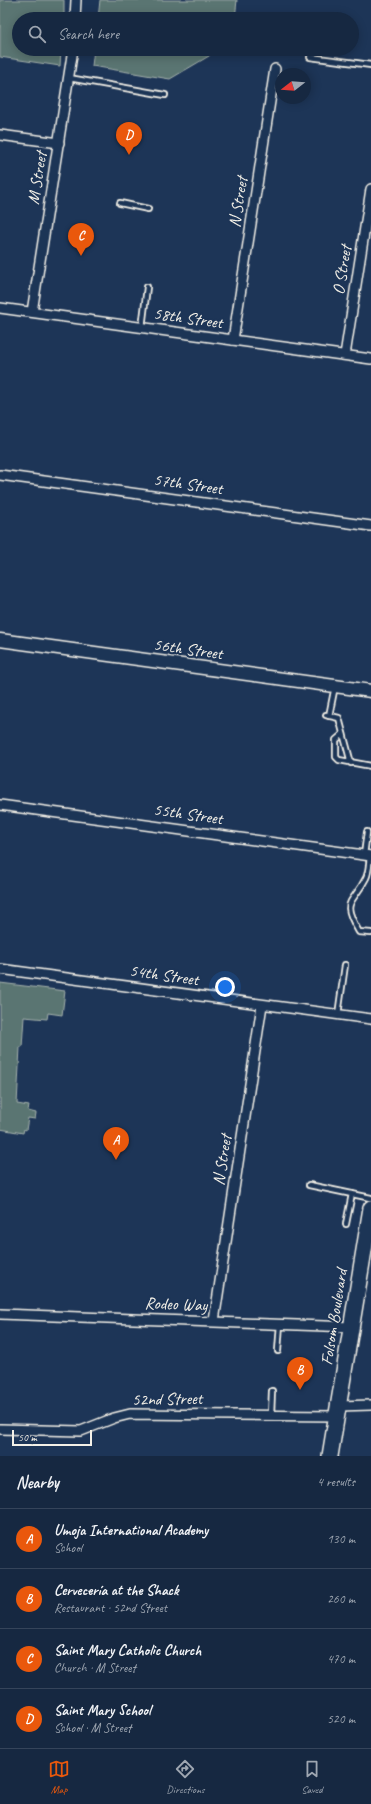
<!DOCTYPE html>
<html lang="en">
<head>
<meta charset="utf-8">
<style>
  body { margin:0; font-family:Caveat,sans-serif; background:#23344c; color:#f1f3f6 }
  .compass { position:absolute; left:275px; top:68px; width:36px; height:36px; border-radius:50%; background:#162841; box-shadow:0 2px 10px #0003; rotate:253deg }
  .scale { position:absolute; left:12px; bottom:10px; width:80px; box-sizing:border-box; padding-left:4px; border:2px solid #f4f1e8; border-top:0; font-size:11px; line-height:14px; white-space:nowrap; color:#f4f1e8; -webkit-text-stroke:3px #1d3557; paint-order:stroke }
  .you { position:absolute; left:225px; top:987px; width:14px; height:14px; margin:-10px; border:3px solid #fff; border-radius:50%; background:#1a73e8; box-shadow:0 0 0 6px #1a73e833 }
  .badge { display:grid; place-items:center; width:26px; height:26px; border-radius:50%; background:#ea580c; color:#fff; font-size:13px; font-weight:700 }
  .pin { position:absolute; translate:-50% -33px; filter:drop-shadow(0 1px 2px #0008) }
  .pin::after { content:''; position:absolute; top:21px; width:14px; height:12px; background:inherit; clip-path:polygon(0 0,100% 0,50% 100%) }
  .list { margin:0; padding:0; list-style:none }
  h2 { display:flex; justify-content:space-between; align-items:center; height:52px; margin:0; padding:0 16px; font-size:17px }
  h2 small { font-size:13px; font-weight:400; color:#9ea6b1 }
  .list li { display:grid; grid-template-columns:26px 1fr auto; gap:12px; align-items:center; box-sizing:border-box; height:60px; padding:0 16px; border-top:1px solid #35445a }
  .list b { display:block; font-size:15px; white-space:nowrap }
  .list p { margin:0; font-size:13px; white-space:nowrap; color:#9ea6b1 }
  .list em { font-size:13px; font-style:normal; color:#9ea6b1 }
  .icon { flex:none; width:22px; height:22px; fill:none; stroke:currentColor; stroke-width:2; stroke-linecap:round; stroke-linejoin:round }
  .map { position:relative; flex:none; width:371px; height:1456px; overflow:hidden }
  .search { position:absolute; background:#162841; box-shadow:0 2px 10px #0003; left:12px; right:12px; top:12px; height:44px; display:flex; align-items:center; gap:10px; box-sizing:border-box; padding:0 14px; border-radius:22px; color:#9ea6b1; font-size:15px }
  .sheet { height:292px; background:#162841 }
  nav { display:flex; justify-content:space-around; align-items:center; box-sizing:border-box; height:56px; border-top:1px solid #35445a; background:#162841; font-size:11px; color:#9ea6b1 }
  nav a { display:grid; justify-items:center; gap:2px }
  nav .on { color:#ea580c }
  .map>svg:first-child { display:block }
  .green { fill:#5a7572; stroke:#a7b3ad }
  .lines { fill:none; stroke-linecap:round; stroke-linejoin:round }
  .service-casing { stroke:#f4f1e8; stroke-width:8 }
  .minor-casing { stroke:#f4f1e8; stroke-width:12 }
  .tertiary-casing { stroke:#f4f1e8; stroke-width:15 }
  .primary-casing { stroke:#f4f1e8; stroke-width:18 }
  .service { stroke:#1d3557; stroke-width:4.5 }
  .minor { stroke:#1d3557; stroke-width:9 }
  .tertiary { stroke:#1d3557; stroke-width:12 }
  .primary { stroke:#1d3557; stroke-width:15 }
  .labels { text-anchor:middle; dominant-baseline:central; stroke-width:4; stroke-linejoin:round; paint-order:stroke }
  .street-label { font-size:17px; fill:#f4f1e8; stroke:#1d3557 }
</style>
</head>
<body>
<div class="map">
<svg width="371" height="1456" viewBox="0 0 371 1456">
  <rect width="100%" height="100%" fill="#1d3557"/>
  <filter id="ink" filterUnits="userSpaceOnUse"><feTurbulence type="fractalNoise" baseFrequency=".025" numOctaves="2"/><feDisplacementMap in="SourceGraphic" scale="8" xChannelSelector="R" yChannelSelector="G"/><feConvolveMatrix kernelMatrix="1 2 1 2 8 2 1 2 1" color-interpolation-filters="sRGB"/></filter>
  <g filter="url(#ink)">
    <g class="green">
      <polygon points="0,0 64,0 64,19 19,19 19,49 61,49 60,66 0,57"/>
      <polygon points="100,0 237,0 235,19 98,19"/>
      <polygon points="94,49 215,49 209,56 170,79 92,66"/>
      <polygon points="0,983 65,991 62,1015 48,1013 47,1019 24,1017 22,1047 20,1047 17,1104 29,1106 28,1111 36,1113 35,1119 28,1118 26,1130 24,1129 23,1133 0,1129"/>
    </g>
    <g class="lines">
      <defs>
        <g id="service">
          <polyline points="310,57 371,65"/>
          <polyline points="69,78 165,95"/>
          <polyline points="120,203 148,209"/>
          <polyline points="142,328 147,287"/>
          <polyline points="326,715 339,718 351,763"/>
          <polyline points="329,716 335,686"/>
          <polyline points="343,734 336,740 336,757 339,760 371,766"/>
          <polyline points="364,855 367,832"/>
          <path d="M370 856C369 863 369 872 366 878 352 906 340 899 359 932L371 933"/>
          <polyline points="338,1015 345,965"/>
          <polyline points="309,1185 371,1198"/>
          <polyline points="346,1224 352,1194"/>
          <polyline points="278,1351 280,1324"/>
          <polyline points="271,1415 272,1391"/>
        </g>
        <g id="minor">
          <polyline points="75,19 76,0"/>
          <polyline points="0,135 59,143"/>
          <polyline points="0,308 371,359"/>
          <polyline points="32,312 73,49"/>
          <polyline points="233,340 275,69"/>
          <polyline points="345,355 371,189"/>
          <polyline points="0,475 371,526"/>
          <polyline points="0,805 371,856"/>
          <polyline points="0,969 371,1019"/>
          <polyline points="0,1314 352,1327"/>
          <polyline points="214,1321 262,1005"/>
          <polyline points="339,1406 371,1405"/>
          <polyline points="0,1429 81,1431 114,1418 130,1414 337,1416"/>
        </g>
        <polyline id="tertiary" points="0,640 371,691"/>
        <polyline id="primary" points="330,1456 371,1208"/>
      </defs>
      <use href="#service" class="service-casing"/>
      <use href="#minor" class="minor-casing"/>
      <use href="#tertiary" class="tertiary-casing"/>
      <use href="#primary" class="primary-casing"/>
      <use href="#service" class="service"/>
      <use href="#minor" class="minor"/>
      <use href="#tertiary" class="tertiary"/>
      <use href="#primary" class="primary"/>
    </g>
  </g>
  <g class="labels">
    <g class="street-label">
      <text transform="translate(37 178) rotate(-81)">M Street</text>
      <text transform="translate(238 202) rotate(-81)">N Street</text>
      <text transform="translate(342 270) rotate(-81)">O Street</text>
      <text transform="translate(188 318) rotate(8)">58th Street</text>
      <text transform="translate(188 484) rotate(8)">57th Street</text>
      <text transform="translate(188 649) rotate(8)">56th Street</text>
      <text transform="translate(188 814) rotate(8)">55th Street</text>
      <text transform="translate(164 975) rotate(8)">54th Street</text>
      <text transform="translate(222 1160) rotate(-81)">N Street</text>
      <text transform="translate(176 1304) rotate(2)">Rodeo Way</text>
      <text transform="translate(334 1317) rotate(-81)">Folsom Boulevard</text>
      <text transform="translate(167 1399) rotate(-1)">52nd Street</text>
    </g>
  </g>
</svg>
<svg class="compass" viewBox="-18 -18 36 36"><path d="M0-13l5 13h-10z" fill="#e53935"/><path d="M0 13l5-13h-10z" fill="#9ea6b1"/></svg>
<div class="scale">50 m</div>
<div class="you"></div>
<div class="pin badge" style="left:116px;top:1160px">A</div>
<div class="pin badge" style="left:300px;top:1390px">B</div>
<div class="pin badge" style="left:81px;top:256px">C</div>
<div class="pin badge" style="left:129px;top:155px">D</div>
<div class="search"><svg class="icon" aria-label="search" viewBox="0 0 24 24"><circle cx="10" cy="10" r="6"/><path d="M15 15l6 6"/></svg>Search here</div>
</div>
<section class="sheet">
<h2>Nearby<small>4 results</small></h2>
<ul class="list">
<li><span class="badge">A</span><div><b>Umoja International Academy</b><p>School</p></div><em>130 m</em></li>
<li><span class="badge">B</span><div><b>Cervecería at the Shack</b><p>Restaurant · 52nd Street</p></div><em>260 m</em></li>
<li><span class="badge">C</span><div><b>Saint Mary Catholic Church</b><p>Church · M Street</p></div><em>470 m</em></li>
<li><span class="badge">D</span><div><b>Saint Mary School</b><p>School · M Street</p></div><em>520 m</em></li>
</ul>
</section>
<nav>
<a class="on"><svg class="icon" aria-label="map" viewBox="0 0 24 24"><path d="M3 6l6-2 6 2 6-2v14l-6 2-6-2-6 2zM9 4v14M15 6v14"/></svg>Map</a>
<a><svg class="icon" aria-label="directions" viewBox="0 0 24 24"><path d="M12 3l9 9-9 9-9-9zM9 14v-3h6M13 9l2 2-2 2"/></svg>Directions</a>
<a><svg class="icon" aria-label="saved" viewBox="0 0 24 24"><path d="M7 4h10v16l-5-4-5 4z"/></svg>Saved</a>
</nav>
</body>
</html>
